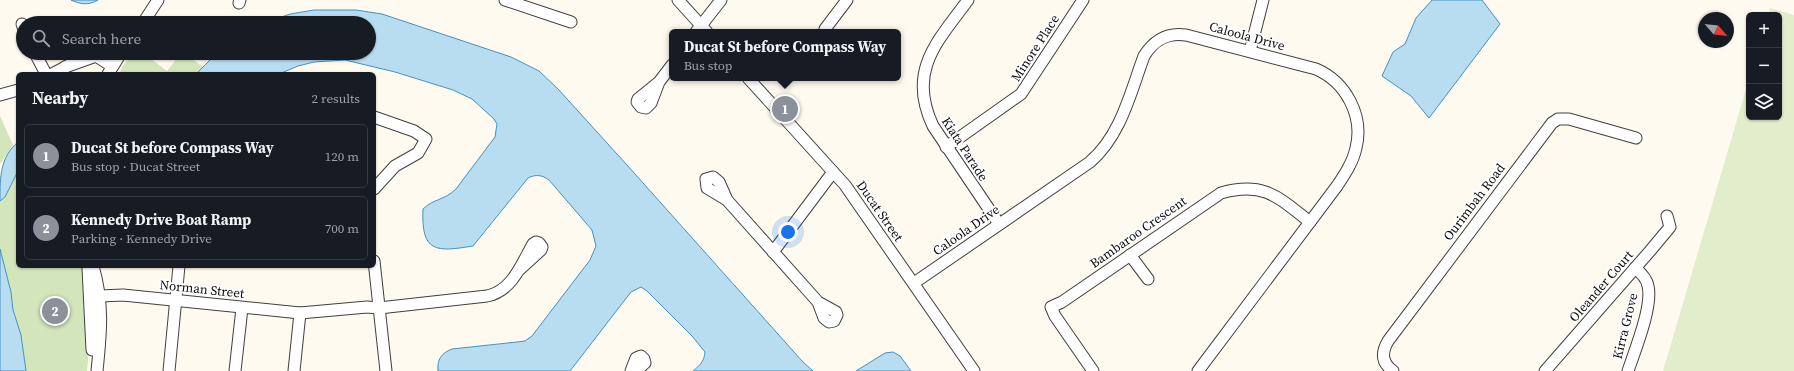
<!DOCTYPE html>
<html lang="en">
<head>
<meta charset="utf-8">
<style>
  body { margin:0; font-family:"Source Serif 4",serif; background:#242831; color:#f1f3f6 }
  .controls { position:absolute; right:12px; top:12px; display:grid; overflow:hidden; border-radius:6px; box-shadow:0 1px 3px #0004 }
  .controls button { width:36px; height:36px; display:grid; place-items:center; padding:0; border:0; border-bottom:1px solid #363941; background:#171b24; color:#f1f3f6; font:20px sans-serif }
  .compass { position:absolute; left:1698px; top:12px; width:36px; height:36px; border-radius:50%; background:#171b24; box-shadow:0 1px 3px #0004; rotate:118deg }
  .you { position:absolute; left:788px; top:232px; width:14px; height:14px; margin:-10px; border:3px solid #fff; border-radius:50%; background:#1a73e8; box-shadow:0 0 0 6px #1a73e833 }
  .badge { display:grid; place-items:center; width:26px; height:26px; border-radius:50%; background:#8c9099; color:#fff; font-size:13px; font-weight:700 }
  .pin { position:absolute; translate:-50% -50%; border:2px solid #fff; box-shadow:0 1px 4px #0006 }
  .popup { position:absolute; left:669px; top:29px; width:232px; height:52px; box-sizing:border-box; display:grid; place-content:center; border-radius:6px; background:#171b24; filter:drop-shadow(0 1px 3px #0005); font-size:13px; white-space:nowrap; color:#9ea1a6 }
  .popup b { font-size:15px; color:#f1f3f6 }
  .popup::after { content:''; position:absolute; left:50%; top:100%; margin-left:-8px; border:8px solid transparent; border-top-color:#171b24 }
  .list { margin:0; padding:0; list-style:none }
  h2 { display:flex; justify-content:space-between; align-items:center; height:52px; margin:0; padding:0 16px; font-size:17px }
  h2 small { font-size:13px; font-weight:400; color:#9ea1a6 }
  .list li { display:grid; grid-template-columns:26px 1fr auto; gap:12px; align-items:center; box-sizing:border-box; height:64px; margin:0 8px 8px; padding:0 8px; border:1px solid #363941; border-radius:6px }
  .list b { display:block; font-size:15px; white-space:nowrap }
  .list p { margin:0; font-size:13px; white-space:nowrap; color:#9ea1a6 }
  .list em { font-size:13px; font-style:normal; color:#9ea1a6 }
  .icon { flex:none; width:22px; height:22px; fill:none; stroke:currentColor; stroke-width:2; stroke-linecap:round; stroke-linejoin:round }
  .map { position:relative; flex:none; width:1794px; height:371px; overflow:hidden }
  .search { position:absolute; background:#171b24; box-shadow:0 1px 3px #0004; left:16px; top:16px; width:360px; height:44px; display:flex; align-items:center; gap:10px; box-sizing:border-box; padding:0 14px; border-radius:22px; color:#9ea1a6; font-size:15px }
  .panel { position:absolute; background:#171b24; box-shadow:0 1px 3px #0004; left:16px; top:72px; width:360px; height:196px; border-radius:6px }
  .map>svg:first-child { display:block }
  .green { fill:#d2e5bb }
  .pitch { fill:#e2edcc }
  .water { fill:#b8dcf0; stroke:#4592c1 }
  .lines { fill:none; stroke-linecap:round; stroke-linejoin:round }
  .minor-casing { stroke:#404040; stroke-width:13 }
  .minor { stroke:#fff; stroke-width:11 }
  .labels { text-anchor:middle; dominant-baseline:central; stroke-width:4; stroke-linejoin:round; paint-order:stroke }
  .street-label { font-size:13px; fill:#0d0d0d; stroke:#fff }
</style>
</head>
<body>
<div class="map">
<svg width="1794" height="371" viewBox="0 0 1794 371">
  <rect width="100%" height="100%" fill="#fefaef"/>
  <g class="green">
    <polygon points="135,53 143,53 167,71 181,53 184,53 203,67 196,74 119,74 124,64"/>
    <polygon points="0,116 13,145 0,164"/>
    <polygon points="18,171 18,266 86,266 89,350 87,371 26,371 21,335 13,310 11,292 0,249 0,201 5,197"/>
  </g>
  <polygon class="pitch" points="1770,8 1794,15 1794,371 1663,371 1749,79 1749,117 1779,117 1779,15 1768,15"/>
  <g class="water">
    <path d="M71 0H98C88 6 80 4 71 0Z"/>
    <polygon points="1432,0 1482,0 1500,24 1429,118 1411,96 1382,76 1393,52 1405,44 1416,18"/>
    <path d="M314 10H356L382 14 511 57 539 71 558 89 627 165 802 361 813 371H693C700 365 704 362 705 352L692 336 647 291 641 287 631 292 570 371H438C437 360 441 353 452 349L517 342 525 341 532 336 590 260 596 246 592 230 549 180C542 175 536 174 528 178L473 246C436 252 421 253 423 209 433 199 445 200 456 189L495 137 497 124 494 119 472 99 453 90 395 72 345 60 314 62 298 66 279 74H196L217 53H369V23H265L290 14Z"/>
    <path d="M18 142V171L5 197 0 201C0 177 0 157 18 142Z"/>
    <polygon points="0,249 11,292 13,310 21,335 26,371 0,371"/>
    <polygon points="893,352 900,356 911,371 856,371 885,353"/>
  </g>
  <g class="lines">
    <defs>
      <g id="minor">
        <polyline points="505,0 571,22"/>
        <polyline points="678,0 707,32"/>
        <path d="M968 0C937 42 907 71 933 126L999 224"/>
        <polyline points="239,3 240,0"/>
        <polyline points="143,23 158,0"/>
        <polyline points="22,24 23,27"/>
        <polyline points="825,29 847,0"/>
        <polyline points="696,32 721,0"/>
        <polyline points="1250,51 1263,0"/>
        <polyline points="35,53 46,74"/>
        <polyline points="65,67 96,56 112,66"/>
        <polyline points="52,74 71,64"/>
        <polyline points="108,74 121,53"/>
        <polyline points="748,78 845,185 974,371"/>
        <polyline points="659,82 638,99 637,102 641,107 646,108 651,103 659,82 672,65"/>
        <polyline points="0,95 18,90"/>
        <polyline points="374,117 414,131 426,139 418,153 395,166 374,189"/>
        <polyline points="946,147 1021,94 1083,0"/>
        <polyline points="727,200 719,182 713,177 706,179 707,188 727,200 818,302 824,318 829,322 834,321 837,315 836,312 818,302"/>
        <polyline points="773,252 833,172"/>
        <polyline points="1130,255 1148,279"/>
        <polyline points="374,261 386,371"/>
        <path d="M93 266C104 303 101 333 97 371"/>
        <polyline points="88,268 92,350"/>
        <path d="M914 283 1090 162C1121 135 1130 94 1144 56 1154 40 1167 32 1186 35L1316 69C1346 82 1364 116 1356 148 1353 162 1345 174 1337 186L1198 371"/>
        <path d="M100 296 123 295 300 313 367 307 379 308 487 296C512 291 521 265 533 244L536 242 539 243 542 247 541 250 518 271"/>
        <polyline points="169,371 179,266"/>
        <polyline points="235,371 242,308"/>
        <polyline points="294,371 300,313"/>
        <polyline points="631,371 636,358 641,356 644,359 645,363 636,371"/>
        <path d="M1093 371 1055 316 1051 307 1062 302 1221 193C1264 181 1278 197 1310 222"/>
        <path d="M1393 371C1382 363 1381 353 1388 341L1552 123 1558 119H1569L1636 138"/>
        <polyline points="1545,371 1650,251 1670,227 1667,216"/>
        <path d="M1628 371C1635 350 1653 306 1648 286 1647 279 1640 272 1635 268"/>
      </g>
    </defs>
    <use href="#minor" class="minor-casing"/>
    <use href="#minor" class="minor"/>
  </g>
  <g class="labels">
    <g class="street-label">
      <text transform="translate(1247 36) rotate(15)">Caloola Drive</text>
      <text transform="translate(1035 48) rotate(-57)">Minore Place</text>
      <text transform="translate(965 149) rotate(57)">Kiata Parade</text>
      <text transform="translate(1474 202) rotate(-53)">Ourimbah Road</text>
      <text transform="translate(880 211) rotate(55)">Ducat Street</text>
      <text transform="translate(966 230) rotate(-35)">Caloola Drive</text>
      <text transform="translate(1138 232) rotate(-35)">Bambaroo Crescent</text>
      <text transform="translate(1601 286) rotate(-49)">Oleander Court</text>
      <text transform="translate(202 289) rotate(6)">Norman Street</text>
      <text transform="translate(1625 326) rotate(-76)">Kirra Grove</text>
    </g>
  </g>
</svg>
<div class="controls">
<button>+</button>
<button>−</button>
<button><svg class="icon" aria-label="layers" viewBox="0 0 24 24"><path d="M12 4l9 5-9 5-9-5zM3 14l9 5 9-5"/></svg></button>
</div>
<svg class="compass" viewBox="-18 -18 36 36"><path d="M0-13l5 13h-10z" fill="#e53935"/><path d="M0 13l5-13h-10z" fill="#9ea1a6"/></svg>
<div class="you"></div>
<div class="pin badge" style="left:785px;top:109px">1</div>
<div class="popup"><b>Ducat St before Compass Way</b>Bus stop</div>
<div class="pin badge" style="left:55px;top:311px">2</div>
<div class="search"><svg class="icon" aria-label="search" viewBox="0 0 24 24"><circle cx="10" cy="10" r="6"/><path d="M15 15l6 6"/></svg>Search here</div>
<section class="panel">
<h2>Nearby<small>2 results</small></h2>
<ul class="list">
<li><span class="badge">1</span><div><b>Ducat St before Compass Way</b><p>Bus stop · Ducat Street</p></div><em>120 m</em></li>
<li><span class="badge">2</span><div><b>Kennedy Drive Boat Ramp</b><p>Parking · Kennedy Drive</p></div><em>700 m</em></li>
</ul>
</section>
</div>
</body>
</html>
